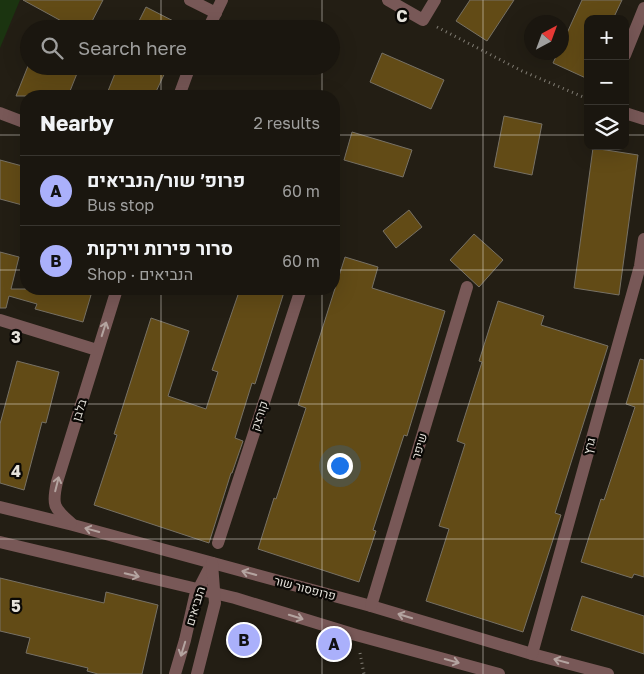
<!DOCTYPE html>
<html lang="en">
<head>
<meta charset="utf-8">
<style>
  body { margin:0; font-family:"Golos Text",Heebo,sans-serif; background:#231f18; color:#f1f3f6 }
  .controls { position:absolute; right:15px; top:15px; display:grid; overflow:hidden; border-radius:10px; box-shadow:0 5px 20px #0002 }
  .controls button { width:45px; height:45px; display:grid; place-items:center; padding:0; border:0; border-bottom:1px solid #38352f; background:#1a160f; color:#f1f3f6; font:25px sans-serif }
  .compass { position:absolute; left:524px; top:15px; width:45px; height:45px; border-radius:50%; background:#1a160f; box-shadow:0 5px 20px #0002; rotate:41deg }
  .you { position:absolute; left:339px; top:465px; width:18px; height:18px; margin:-12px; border:4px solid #fff; border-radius:50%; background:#1a73e8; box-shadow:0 0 0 8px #1a73e833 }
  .badge { display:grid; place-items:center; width:32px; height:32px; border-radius:50%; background:#aab0fb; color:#111; font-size:16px; font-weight:700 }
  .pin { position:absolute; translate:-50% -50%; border:2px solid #fff; box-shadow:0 1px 5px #0006 }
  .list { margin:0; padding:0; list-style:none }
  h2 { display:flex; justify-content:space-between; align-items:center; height:65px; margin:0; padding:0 20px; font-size:21px }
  h2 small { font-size:16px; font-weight:400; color:#9f9f9e }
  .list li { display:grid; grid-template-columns:32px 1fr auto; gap:15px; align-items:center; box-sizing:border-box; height:70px; padding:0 20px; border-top:1px solid #38352f }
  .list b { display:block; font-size:19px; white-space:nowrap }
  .list p { margin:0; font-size:16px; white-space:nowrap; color:#9f9f9e }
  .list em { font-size:16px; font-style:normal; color:#9f9f9e }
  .icon { flex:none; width:28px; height:28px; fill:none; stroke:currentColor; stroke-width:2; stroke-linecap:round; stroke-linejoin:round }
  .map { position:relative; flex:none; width:644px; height:674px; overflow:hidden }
  .search { position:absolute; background:#1a160f; box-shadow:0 5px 20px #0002; left:20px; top:20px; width:320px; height:55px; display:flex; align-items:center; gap:12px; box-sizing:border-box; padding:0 18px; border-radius:28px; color:#9f9f9e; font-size:19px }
  .panel { position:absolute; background:#1a160f; box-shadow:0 5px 20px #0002; left:20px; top:90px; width:320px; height:205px; border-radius:20px }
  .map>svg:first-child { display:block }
  .green { fill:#1b3410 }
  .building { fill:#624b16; stroke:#777165 }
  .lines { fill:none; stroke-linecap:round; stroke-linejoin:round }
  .path { stroke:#817d74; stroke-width:3; stroke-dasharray:1 4; stroke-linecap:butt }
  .minor { stroke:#785857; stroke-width:12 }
  .oneway { stroke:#b4a4a0 }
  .grid { fill:none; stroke:#e5e2db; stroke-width:1; stroke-opacity:0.55 }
  .labels { text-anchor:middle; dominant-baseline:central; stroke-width:4.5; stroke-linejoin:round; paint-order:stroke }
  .street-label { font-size:12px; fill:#e5e2db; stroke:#0a0805 }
  .grid-label { font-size:16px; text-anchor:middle; font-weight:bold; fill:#e5e2db; stroke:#0a0805; stroke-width:4.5; stroke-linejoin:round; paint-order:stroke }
</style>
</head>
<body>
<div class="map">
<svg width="644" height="674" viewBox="0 0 644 674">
  <rect width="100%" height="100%" fill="#231e14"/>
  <polygon class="green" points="0,0 20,0 0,48"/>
  <g class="building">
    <polygon points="23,0 103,0 88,29 76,29"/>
    <polygon points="470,0 514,0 487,41 456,21"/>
    <polygon points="582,0 622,0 613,19 588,19 588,79 553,63 558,52 562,52 562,44"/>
    <polygon points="146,7 189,29 135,29"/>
    <polygon points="382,53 444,80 431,109 370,82"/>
    <polygon points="28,66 80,66 68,96 16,96"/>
    <polygon points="118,66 168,66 154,96 106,96"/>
    <polygon points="504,116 542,124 532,175 494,167"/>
    <polygon points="352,132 412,150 403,177 344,160"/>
    <polygon points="593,148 638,155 619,295 574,288"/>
    <polygon points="0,160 26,167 26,206 0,199"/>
    <polygon points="409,210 422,227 396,248 383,231"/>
    <polygon points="474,234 503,260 479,287 450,260"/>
    <polygon points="0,252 19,257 11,289 69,289 91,295 83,322 35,309 37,304 9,296 6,308 0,308"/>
    <polygon points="345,257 378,267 372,288 445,311 407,436 404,435 373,530 376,531 359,582 258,549 274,498 276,499 306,408 298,405"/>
    <polygon points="240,289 285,289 255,384 252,383 235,438 243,441 232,473 231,473 209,543 94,505 117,435 114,434 151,318 189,331 168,396 206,409 218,372 212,370"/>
    <polygon points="498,301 544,316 541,325 608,346 555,513 561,515 523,632 426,601 449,529 439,526 465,444 457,441 482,362 479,361"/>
    <polygon points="640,359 644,360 644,577 634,574 632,578 581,562 601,499 604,500 635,407 626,404"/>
    <polygon points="17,361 59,372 46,423 42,422 24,490 0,483 0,424"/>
    <polygon points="0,578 104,603 106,592 158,605 142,674 98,674 87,671 88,668 26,653 30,638 0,631"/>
    <polygon points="582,596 644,616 644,654 571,630"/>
  </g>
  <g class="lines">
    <g class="path">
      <polyline points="437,27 522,71 588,99"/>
      <polyline points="360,653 364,674"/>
    </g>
    <g class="minor">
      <polyline points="190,0 216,13"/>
      <polyline points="388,0 423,20 435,0"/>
      <polyline points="208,29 222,0"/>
      <polyline points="625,55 644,8"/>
      <polyline points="179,96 190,66"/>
      <polyline points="0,113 26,123"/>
      <polyline points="625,113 644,119"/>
      <polyline points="0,320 97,350"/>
      <polyline points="0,507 73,525 371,606 532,654 608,674"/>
      <path d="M71 523C53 508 52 504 57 482L117 289"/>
      <polyline points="0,542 235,598 356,635 499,674"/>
      <polyline points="218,543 301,289"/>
      <polyline points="371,606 467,287"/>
      <polyline points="532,654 640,266 644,239"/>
      <polyline points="175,674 185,640 195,596 212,563"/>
      <polyline points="197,674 215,603 212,563"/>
    </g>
  </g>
  <defs><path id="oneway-shaft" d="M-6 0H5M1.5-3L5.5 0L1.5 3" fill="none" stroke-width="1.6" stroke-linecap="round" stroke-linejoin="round" transform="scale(1.25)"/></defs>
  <g class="oneway">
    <use href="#oneway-shaft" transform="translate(104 329) rotate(-72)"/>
    <use href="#oneway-shaft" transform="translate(57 484) rotate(-76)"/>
    <use href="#oneway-shaft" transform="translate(92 530) rotate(-165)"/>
    <use href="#oneway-shaft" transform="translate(249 573) rotate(-165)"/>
    <use href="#oneway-shaft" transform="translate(132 575) rotate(14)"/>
    <use href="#oneway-shaft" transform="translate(405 616) rotate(-163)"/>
    <use href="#oneway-shaft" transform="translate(296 617) rotate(17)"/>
    <use href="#oneway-shaft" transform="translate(183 649) rotate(107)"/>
    <use href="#oneway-shaft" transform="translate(452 661) rotate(15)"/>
    <use href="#oneway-shaft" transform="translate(561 661) rotate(-165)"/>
  </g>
  <path class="grid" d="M161 0V29M322 0V29M483 0V674M161 66V96M322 66V96M0 135H26M334 135H588M625 135H644M0 270H26M334 270H644M161 289V674M322 289V674M0 404H644M0 539H644"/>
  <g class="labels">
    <g class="street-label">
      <text transform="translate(79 410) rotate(-73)">בלבן</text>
      <text transform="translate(259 416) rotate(-72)">קורצק</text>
      <text transform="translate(419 446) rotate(-73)">שיפר</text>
      <text transform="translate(589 446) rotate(-75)">גרץ</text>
      <text transform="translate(305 588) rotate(15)">פרופסור שור</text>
      <text transform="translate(195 606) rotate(-73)">הנביאים</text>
    </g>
  </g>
  <g class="grid-label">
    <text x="402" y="22">C</text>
    <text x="16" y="343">3</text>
    <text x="16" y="477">4</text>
    <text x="16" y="612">5</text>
  </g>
</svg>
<div class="controls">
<button>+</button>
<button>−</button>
<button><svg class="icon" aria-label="layers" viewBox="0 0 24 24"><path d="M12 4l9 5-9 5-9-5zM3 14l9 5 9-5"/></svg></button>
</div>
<svg class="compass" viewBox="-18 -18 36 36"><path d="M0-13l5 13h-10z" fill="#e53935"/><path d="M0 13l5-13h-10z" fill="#9f9f9e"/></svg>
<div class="you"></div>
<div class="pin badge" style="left:334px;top:644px">A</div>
<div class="pin badge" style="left:244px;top:640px">B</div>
<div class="search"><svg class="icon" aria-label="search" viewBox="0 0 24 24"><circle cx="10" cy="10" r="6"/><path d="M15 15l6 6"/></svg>Search here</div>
<section class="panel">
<h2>Nearby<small>2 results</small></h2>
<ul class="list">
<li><span class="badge">A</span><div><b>פרופ׳ שור/הנביאים</b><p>Bus stop</p></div><em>60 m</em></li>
<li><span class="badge">B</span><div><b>סרור פירות וירקות</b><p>Shop · הנביאים</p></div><em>60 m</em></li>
</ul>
</section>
</div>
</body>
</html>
